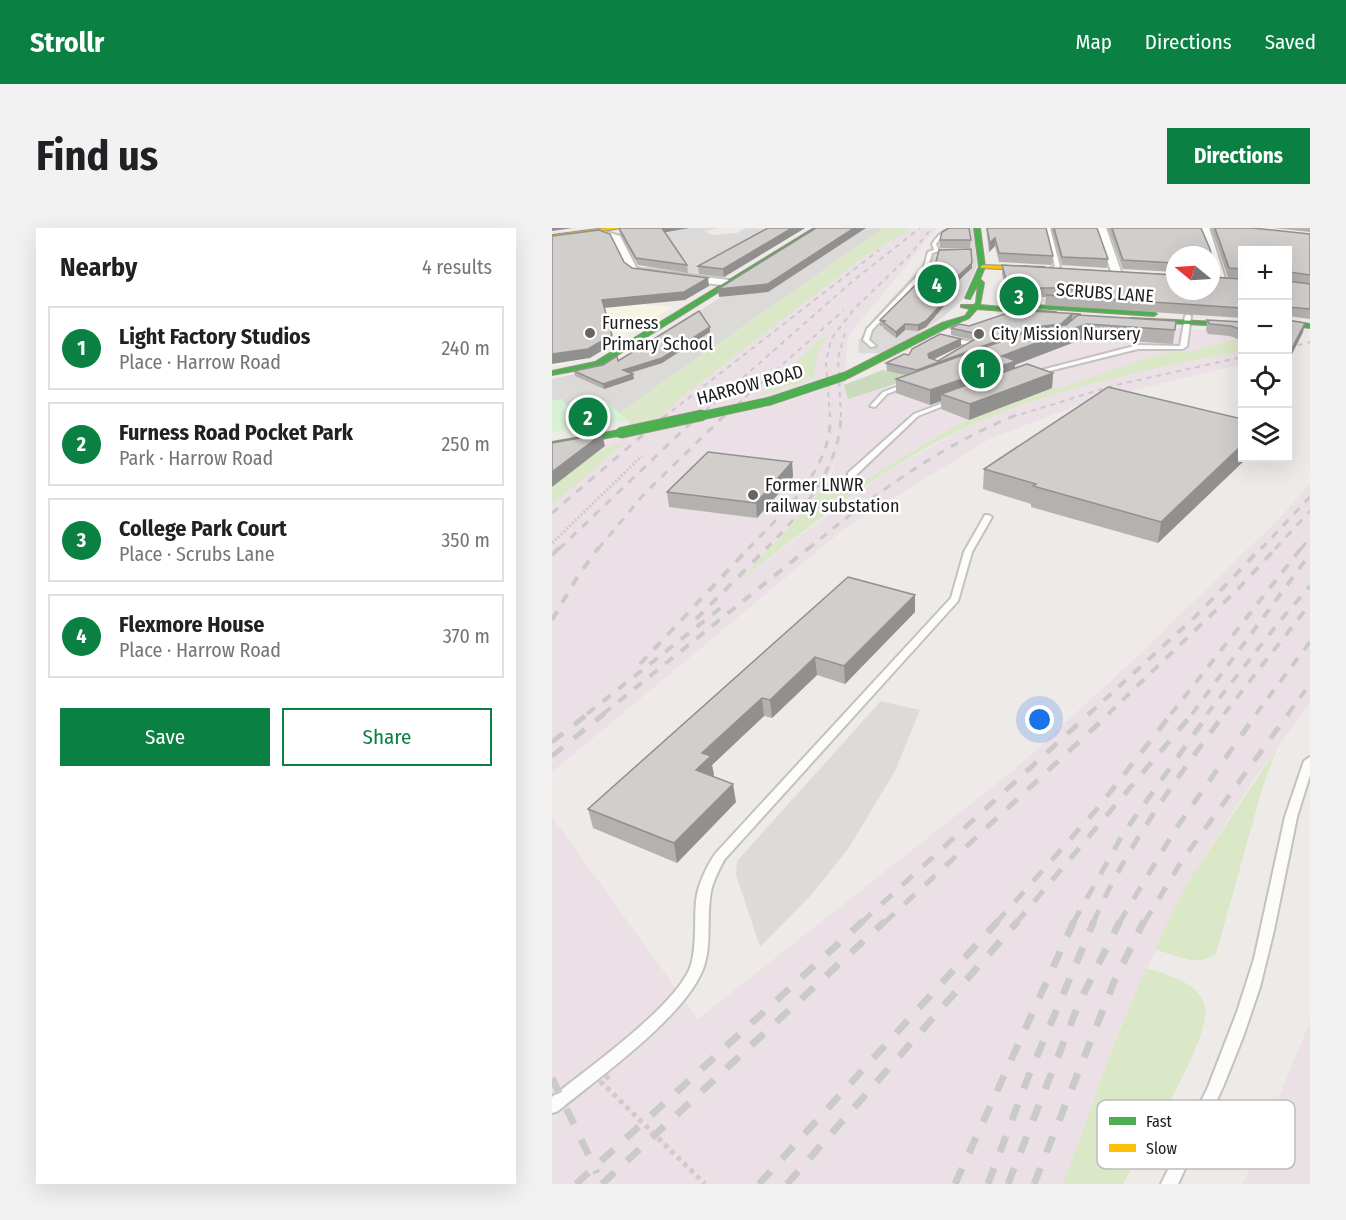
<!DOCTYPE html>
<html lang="en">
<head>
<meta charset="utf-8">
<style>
  body { margin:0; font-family:"Fira Sans Condensed",sans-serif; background:#f2f2f2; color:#202124 }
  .controls { position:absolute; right:18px; top:18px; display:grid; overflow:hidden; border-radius:0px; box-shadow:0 6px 24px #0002 }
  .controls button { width:54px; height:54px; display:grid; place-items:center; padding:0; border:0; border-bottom:2px solid #e0e0e0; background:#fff; color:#202124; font:30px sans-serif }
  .compass { position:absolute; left:614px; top:18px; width:54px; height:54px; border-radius:50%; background:#fff; box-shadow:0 6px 24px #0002; rotate:288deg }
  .you { position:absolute; left:488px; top:492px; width:21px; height:21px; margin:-15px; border:4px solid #fff; border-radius:50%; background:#1a73e8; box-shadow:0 0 0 9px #1a73e833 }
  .badge { display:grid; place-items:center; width:39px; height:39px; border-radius:50%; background:#0b8043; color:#fff; font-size:20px; font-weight:700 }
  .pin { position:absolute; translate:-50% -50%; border:3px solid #fff; box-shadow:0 2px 6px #0006 }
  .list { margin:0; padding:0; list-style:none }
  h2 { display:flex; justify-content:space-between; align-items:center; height:78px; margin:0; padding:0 24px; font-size:26px }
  h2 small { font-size:20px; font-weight:400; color:#757577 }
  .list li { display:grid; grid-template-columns:39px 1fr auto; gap:18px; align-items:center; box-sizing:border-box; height:84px; margin:0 12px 12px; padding:0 12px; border:2px solid #e0e0e0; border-radius:0px }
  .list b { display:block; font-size:22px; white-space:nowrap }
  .list p { margin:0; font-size:20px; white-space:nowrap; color:#757577 }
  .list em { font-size:20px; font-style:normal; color:#757577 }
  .actions { display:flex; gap:12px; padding:18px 24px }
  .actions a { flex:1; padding:14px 0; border:2px solid #0b8043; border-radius:0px; text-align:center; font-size:21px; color:#0b8043 }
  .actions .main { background:#0b8043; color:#fff }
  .icon { flex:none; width:33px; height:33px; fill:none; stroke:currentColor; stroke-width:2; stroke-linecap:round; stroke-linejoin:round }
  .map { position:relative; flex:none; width:758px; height:956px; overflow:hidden; border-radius:0px }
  header { display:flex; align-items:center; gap:36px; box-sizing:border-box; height:84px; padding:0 30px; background:#0b8043; color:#fff }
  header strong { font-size:28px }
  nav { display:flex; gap:33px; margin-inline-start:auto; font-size:21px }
  .intro { display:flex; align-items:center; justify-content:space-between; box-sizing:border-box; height:144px; padding:0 36px }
  h1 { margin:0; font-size:42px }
  .button { padding:15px 27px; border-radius:0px; background:#0b8043; color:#fff; font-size:21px; font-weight:700 }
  main { display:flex; gap:36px; padding:0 36px }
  aside { flex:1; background:#fff; border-radius:0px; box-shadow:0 6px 24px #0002 }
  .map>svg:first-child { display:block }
  .residential { fill:#dcdad8 }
  .industrial { fill:#eae0e6 }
  .education { fill:#f6f4e3 }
  .grass { fill:#dbe8c7 }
  .forest { fill:#cadabd }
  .park { fill:#d6f1d4 }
  .parking { fill:#dddbda }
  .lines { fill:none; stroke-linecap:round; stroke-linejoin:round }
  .lane-casing { stroke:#c4c2c1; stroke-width:4 }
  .street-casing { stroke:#c4c2c1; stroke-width:4 }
  .fast-casing { stroke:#969580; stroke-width:2 }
  .slow-casing { stroke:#969580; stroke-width:2 }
  .path { stroke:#d6c8c6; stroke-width:3; stroke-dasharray:2 2; stroke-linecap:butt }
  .lane { fill:#fcfcfb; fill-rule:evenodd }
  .street { fill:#fcfcfb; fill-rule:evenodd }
  .fast { fill:#4caf50; fill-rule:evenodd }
  .slow { fill:#ffc107; fill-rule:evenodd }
  .rail-far4 { stroke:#cacac9; stroke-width:2; stroke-dasharray:5 5; stroke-linecap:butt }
  .rail-far3 { stroke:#cacac9; stroke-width:3; stroke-dasharray:8 8; stroke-linecap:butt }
  .rail-far2 { stroke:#cacac9; stroke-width:4; stroke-dasharray:10 10; stroke-linecap:butt }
  .rail-far1 { stroke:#cacac9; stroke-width:5; stroke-dasharray:14 14; stroke-linecap:butt }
  .rail { stroke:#cacac9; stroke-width:7; stroke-dasharray:17 17; stroke-linecap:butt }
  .fast-bridge-far1-casing { stroke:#a29685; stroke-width:9; stroke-linecap:butt }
  .fast-bridge-casing { stroke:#a29685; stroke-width:12; stroke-linecap:butt }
  .path-bridge { stroke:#d6c8c6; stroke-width:5; stroke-dasharray:4.5 4.5; stroke-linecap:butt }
  .fast-bridge-far1 { stroke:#4caf50; stroke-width:8 }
  .fast-bridge { stroke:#4caf50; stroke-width:10 }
  .wall { fill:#b4b1af }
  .shaded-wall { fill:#92908f }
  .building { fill:#d1cecc; stroke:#92908f; stroke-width:1.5; fill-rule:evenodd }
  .poi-dot { fill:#666564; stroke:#fff; stroke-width:2 }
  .labels { text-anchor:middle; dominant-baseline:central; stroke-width:5; stroke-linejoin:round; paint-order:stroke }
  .far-street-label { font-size:18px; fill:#1e1e1e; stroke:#fff }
  .far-poi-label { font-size:18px; fill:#1e1e1e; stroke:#fff; text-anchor:start }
  .key { fill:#fff; stroke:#bcbcbc; stroke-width:1.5 }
  .key-label { font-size:16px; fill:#1e1e1e }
</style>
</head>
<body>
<header>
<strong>Strollr</strong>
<nav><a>Map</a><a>Directions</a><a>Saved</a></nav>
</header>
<div class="intro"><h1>Find us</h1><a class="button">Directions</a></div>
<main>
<aside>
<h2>Nearby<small>4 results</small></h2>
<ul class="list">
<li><span class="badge">1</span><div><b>Light Factory Studios</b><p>Place · Harrow Road</p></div><em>240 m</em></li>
<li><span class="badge">2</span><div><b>Furness Road Pocket Park</b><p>Park · Harrow Road</p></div><em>250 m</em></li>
<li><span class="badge">3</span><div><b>College Park Court</b><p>Place · Scrubs Lane</p></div><em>350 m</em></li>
<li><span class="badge">4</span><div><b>Flexmore House</b><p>Place · Harrow Road</p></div><em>370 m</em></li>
</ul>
<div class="actions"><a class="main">Save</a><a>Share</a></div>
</aside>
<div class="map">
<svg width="758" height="956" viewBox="0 0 758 956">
  <rect width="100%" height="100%" fill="#edeae7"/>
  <g class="residential">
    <polygon points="83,0 167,0 152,3 161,7 185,5 194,0 250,1 170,49 95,40 80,11 66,3"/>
    <polygon points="279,0 332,0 67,185 54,173 16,180 9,171 0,173 0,151 60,138"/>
    <polygon points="397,0 421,0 425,37 410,72 390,90 336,125 306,125 307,112 322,90 367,41 383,13"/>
  </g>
  <g class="industrial">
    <polygon points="332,0 385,0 296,108 292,157 296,171 333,158 338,159 453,117 595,99 690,104 690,109 640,123 610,125 505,161 500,160 402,198 300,260 276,255 285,231 262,272 193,349 337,242 410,202 449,185 509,164 588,144 690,123 690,136 537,173 437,211 293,300 0,544 0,259 79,196 67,185"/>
    <polygon points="758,255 758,475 702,551 633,658 564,809 511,956 0,956 0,589 146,791 463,541 573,440 728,290"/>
    <polygon points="758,794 758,956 691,956"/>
  </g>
  <polygon class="education" points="0,72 74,75 121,79 33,132 0,138"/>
  <g class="grass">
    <polygon points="332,0 360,0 306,33 126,172 107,190 79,196 67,185"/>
    <path d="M690 109V123C595 142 500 160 411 201 329 239 260 297 189 352L262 272 272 255 300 260 402 198 500 160 505 161 610 125 640 123Z"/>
    <polygon points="269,110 273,110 265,127 262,150 207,168"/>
    <path d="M72 215 0 277V259C23 239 42 220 72 215Z"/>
    <path d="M725 520 710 561 664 726C645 740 623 727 603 721L633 658Z"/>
    <path d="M594 740C615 747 648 754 653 780 659 811 589 924 571 956H511L562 816Z"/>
  </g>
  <polygon class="forest" points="331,142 346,145 377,145 296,171 292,157"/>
  <polygon class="park" points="9,171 17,180 54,173 76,192 0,204 0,173"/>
  <polygon class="parking" points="329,473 368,482 343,543 296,621 260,666 208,719 184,647 185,633"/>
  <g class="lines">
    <defs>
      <g id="lane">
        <path d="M403 0V2C395 5 389 9 384 16L387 23 380 25 375 43 320 102 317 112 324 118 319 119 311 112 315 101 371 42 376 24 382 22 380 16C385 8 392 1 403 0Z"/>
        <polygon points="494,0 498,0 508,39 499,43 497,41 503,38"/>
        <polygon points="636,86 639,88 635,118 631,121 586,121 481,147 478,145 586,117 628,118 633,88"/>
        <polygon points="394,109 420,114 423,116 413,122 410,120 415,117 392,112 392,110"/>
        <polygon points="355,155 360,156 335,166 323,179 318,178 331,164"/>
        <polygon points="399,172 404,173 366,188 302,249 296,249 296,245 362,186"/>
        <path d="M433 287H436L440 289 420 324 406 373 172 632C166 644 159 657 158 670 155 692 159 714 153 735 140 784 46 850 6 883L0 885V869C35 841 126 777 139 737 145 716 142 694 144 673 146 656 154 640 163 626L399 370 412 324Z"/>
        <polygon points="758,529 758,547 745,589 722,702 708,759 691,809 671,859 626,956 609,956 656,859 685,784 702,731 733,589 752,533"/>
      </g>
      <g id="street">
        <polygon points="544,0 554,0 570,46 569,48 560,46"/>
        <polygon points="647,0 657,0 674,53 673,55 664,53 659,27 656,27"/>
        <polygon points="45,1 68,8 84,39 88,41 177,52 182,55 177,58 82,46 75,41 61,12 45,5"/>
      </g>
      <g id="fast">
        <polygon points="262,0 269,0 48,138 0,147 0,143 43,134"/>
        <polygon points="422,0 428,0 433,39 428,51 432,55 428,77 504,84 506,87 425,81 417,90 396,99 296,150 290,150 290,146 390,95 413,88 418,81 409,79 409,77 422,77 424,75 426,56 418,71 413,70 427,39"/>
        <polygon points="481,77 602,84 605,86 602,88 483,80"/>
        <polygon points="578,90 690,95 690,99 580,93"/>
        <polygon points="736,93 758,96 758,100 736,97"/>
        <polygon points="68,202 71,203 71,207 0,220 0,214"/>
      </g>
      <g id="slow">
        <polygon points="54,0 69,0 0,11 0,7"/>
        <polygon points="430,37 492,39 495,41 492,43 428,40"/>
      </g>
    </defs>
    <use href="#lane" class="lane-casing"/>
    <use href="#street" class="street-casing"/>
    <use href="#fast" class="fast-casing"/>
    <use href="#slow" class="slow-casing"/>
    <polyline class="path" points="0,315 90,228"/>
    <use href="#lane" class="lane"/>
    <use href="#street" class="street"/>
    <use href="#fast" class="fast"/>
    <use href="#slow" class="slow"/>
    <g class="rail-far4">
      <polyline points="736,120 758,114"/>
      <polyline points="112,189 327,22"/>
      <polyline points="146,189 302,52 368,0"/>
      <polyline points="171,189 292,82"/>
      <polyline points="278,189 274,135 279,111 303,80 356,29 379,1"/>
      <polyline points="289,189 286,130 294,101"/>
      <polyline points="460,189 560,158 690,129"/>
    </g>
    <g class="rail-far3">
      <polyline points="0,285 114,187"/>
      <polyline points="7,321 147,187"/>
      <polyline points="46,321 93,265 173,187"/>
      <path d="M196 321C230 285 281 241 278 187"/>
      <path d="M214 321C250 284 288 241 289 187"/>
      <path d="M256 321C321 267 386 219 464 187"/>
      <polyline points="709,321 758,269"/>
      <polyline points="723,321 758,283"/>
      <polyline points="749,321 758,309"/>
    </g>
    <g class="rail-far2">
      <polyline points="0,327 8,319"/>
      <polyline points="144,391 216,319"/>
      <polyline points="0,392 26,348 47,319"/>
      <polyline points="88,436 198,319"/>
      <polyline points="35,486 176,374"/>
      <polyline points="51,486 258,319"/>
      <polyline points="537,486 645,387 710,319"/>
      <polyline points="556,486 687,360 725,319"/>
      <polyline points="619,486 750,319"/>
      <polyline points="640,486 758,326"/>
      <polyline points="655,486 727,394 758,358"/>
      <polyline points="672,486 758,376"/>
      <polyline points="704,486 758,414"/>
      <polyline points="736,486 758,456"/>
    </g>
    <g class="rail-far1">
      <polyline points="0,514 37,485"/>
      <polyline points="0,528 53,485"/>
      <polyline points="309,695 538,485"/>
      <polyline points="332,695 558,485"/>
      <polyline points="444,695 545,581 620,485"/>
      <polyline points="464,695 641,485"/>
      <polyline points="521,695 571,606 657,485"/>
      <path d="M541 695C574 619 624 551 673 485"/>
      <polyline points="567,695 625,599 705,485"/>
      <polyline points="592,695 631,631 737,485"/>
    </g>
    <g class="rail">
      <polyline points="0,850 45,945"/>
      <polyline points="24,956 311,693"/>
      <polyline points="50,956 333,693"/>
      <polyline points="207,956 446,693"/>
      <polyline points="235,956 466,693"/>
      <polyline points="403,956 522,693"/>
      <polyline points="436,956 475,852 542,693"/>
      <polyline points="456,956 527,775 568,693"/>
      <polyline points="482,956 562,754 592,693"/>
    </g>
    <defs>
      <polyline id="fast-bridge-far1" points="144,189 218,173 293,148"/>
      <polyline id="fast-bridge" points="68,205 151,187"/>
    </defs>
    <use href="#fast-bridge-far1" class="fast-bridge-far1-casing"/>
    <use href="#fast-bridge" class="fast-bridge-casing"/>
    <polyline class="path-bridge" points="57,848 49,854 153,956"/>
    <use href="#fast-bridge-far1" class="fast-bridge-far1"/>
    <use href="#fast-bridge" class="fast-bridge"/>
  </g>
  <g class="wall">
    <polygon points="67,0 137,0 113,4 135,37 136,45 86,37 68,6"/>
    <polygon points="216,0 253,0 172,49 147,46 146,38"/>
    <polygon points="434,0 494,0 501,28 500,37 447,34 443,18 437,24"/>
    <polygon points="499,0 545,0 556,31 555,40 510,37"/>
    <polygon points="556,0 649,0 660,48 659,49 623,27 623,44 571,41"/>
    <polygon points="659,0 700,0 758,6 758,91 736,88 736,92 751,104 737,132 735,131 735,22 690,22 690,50 676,49"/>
    <polygon points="721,0 758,0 758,4"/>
    <polygon points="388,12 419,12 418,20 388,20"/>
    <polygon points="420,35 420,40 385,72 392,73 392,78 374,99 366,103 353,102 344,110 331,100 331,98 328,98 328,92"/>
    <polygon points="450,37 690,50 690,92 690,90 493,77 494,69 488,69 483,76 457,74 450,46"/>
    <polygon points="459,82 529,86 529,87 624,93 621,116 533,110 463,137 463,141 501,145 500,160 417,192 389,181 389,173 378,177 344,165 344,151 354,147 335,143 334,135 357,127 409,111 409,118 382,131 386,133 421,112 399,107 399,100 417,98 459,84"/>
    <polygon points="655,92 690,94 690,113 678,108 656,106 654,102"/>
    <polygon points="158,99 158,104 110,135 78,145 82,151 52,161 23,148 22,143 66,133"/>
    <polygon points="695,230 606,315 479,279 479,276 431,261 432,241"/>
    <polygon points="240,234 241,249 205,290 117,279 115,264"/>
    <polygon points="296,349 363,384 293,456 265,447 220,490 212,488 160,537 162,547 160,548 184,574 125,635 41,600 36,581"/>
  </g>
  <g class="shaded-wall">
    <polygon points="0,0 21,0 0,3"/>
    <polygon points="109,0 137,0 109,5"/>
    <polygon points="240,0 253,0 172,49 171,41"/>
    <polygon points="302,0 314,0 216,64 167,69 166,61"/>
    <polygon points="443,10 443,18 437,24 438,15"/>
    <polygon points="420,35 420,40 380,77 380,72"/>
    <polygon points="662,39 660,48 659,49 659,41"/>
    <polygon points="156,50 157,58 133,72 52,80 50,72"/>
    <polygon points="489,60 488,69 483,76 484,67"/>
    <polygon points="392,73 392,78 374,99 366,103 366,97"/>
    <polygon points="520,86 520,93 508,103 365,149 365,142 483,99"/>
    <polygon points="753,95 751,104 737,132 739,122"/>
    <polygon points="353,96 353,102 344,110 344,104"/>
    <polygon points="534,96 533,110 463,137 463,147 389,166 389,173 378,177 378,162 450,128"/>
    <polygon points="158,99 158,104 110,135 71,147 71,142"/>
    <polygon points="60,107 61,116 38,130 0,136 0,126"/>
    <polygon points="409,111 409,118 376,134 376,126"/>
    <polygon points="501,145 500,160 417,192 418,176"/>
    <polygon points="81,146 82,151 52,161 51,156"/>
    <polygon points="50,206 53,218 0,259 0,244"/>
    <polygon points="690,217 690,230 695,230 606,315 609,294"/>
    <polygon points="240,234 241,249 205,290 204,275"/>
    <polygon points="363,367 363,384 293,456 292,438"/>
    <polygon points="263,429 265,447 220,490 218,472"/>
    <polygon points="210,470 212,488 160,537 162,547 148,561 144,542 150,525"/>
    <polygon points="181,556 184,574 125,635 122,615"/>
  </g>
  <g class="building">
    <polygon points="67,0 110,0 135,37 84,30"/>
    <polygon points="216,0 240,0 171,41 146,38"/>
    <polygon points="264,0 302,0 216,56 166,61"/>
    <polygon points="397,0 417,0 419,12 388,12 390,4"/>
    <polygon points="435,0 494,0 501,28 447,25 443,10 438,15"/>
    <polygon points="502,0 545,0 556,31 510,29"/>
    <polygon points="560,0 649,0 658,21 662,39 659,41 659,27 623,27 623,35 571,32"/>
    <polygon points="663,0 700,0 758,6 758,47 738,44 736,53 758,56 758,81 736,79 736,92 753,95 739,122 735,120 735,22 690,22 690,41 677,40"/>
    <polygon points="47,2 58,6 72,34 80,40 156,50 132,64 50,72 60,107 36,121 0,126 0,8"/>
    <polygon points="419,21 420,35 380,72 392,73 374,93 366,97 353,96 344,104 331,94 333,93 328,92 383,38 387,22"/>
    <path d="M450 37 623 47V63H659V49L690 51V80L494 67 510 68 514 63 509 60H489L484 67 458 65ZM519 61 541 62 546 65 541 70 515 67Z"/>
    <polygon points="459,82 529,86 520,86 509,96 483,99 365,142 334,135 352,126 357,127 360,121 388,106 409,111 376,126 377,130 386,133 425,110 421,105 399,100 407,96 417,98 459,84"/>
    <polygon points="147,83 158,99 110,130 71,142 81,146 51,156 22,143 51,137 65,128 66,133"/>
    <polygon points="526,87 624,93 623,102 534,96 450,128 464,133 378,162 344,151 487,100 514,97"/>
    <polygon points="655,92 690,94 690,102 679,98 658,96"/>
    <polygon points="475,136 501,145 418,176 389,166"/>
    <polygon points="556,159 690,191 690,217 609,294 481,258 484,256 432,241"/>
    <polygon points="50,206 0,244 0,215"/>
    <polygon points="156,224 240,234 204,275 115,264"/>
    <polygon points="296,349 363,367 292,438 263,429 218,472 210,470 150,525 159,528 144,542 181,556 122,615 36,581"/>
  </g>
  <g class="poi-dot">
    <circle cx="38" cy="105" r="6"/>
    <circle cx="427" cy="106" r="6"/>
    <circle cx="201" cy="267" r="6"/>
  </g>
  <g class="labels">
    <g class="far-street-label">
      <text transform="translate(553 65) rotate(4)">SCRUBS LANE</text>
      <text transform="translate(198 157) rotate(-15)">HARROW ROAD</text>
    </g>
    <g class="far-poi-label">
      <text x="50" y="95">Furness<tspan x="50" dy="21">Primary School</tspan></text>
      <text x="439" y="106">City Mission Nursery</text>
      <text x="213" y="257">Former LNWR<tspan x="213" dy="21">railway substation</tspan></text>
    </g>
  </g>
  <rect x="545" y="872" width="198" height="69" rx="9" class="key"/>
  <rect x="557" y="889" width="27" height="8" fill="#4caf50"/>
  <rect x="557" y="916" width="27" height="8" fill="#ffc107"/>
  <g class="key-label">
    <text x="594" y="899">Fast</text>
    <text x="594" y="926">Slow</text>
  </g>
</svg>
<div class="controls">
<button>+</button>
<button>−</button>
<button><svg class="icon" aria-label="locate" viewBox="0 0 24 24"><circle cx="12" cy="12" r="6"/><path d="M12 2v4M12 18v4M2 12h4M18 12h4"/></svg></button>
<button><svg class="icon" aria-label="layers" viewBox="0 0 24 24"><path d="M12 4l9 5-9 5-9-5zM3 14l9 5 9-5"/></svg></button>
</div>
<svg class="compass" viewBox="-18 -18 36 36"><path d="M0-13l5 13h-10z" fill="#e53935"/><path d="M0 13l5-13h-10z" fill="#757577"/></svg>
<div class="you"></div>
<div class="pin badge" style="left:429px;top:141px">1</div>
<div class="pin badge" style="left:36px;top:189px">2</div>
<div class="pin badge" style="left:467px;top:68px">3</div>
<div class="pin badge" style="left:385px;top:56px">4</div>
</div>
</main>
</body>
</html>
